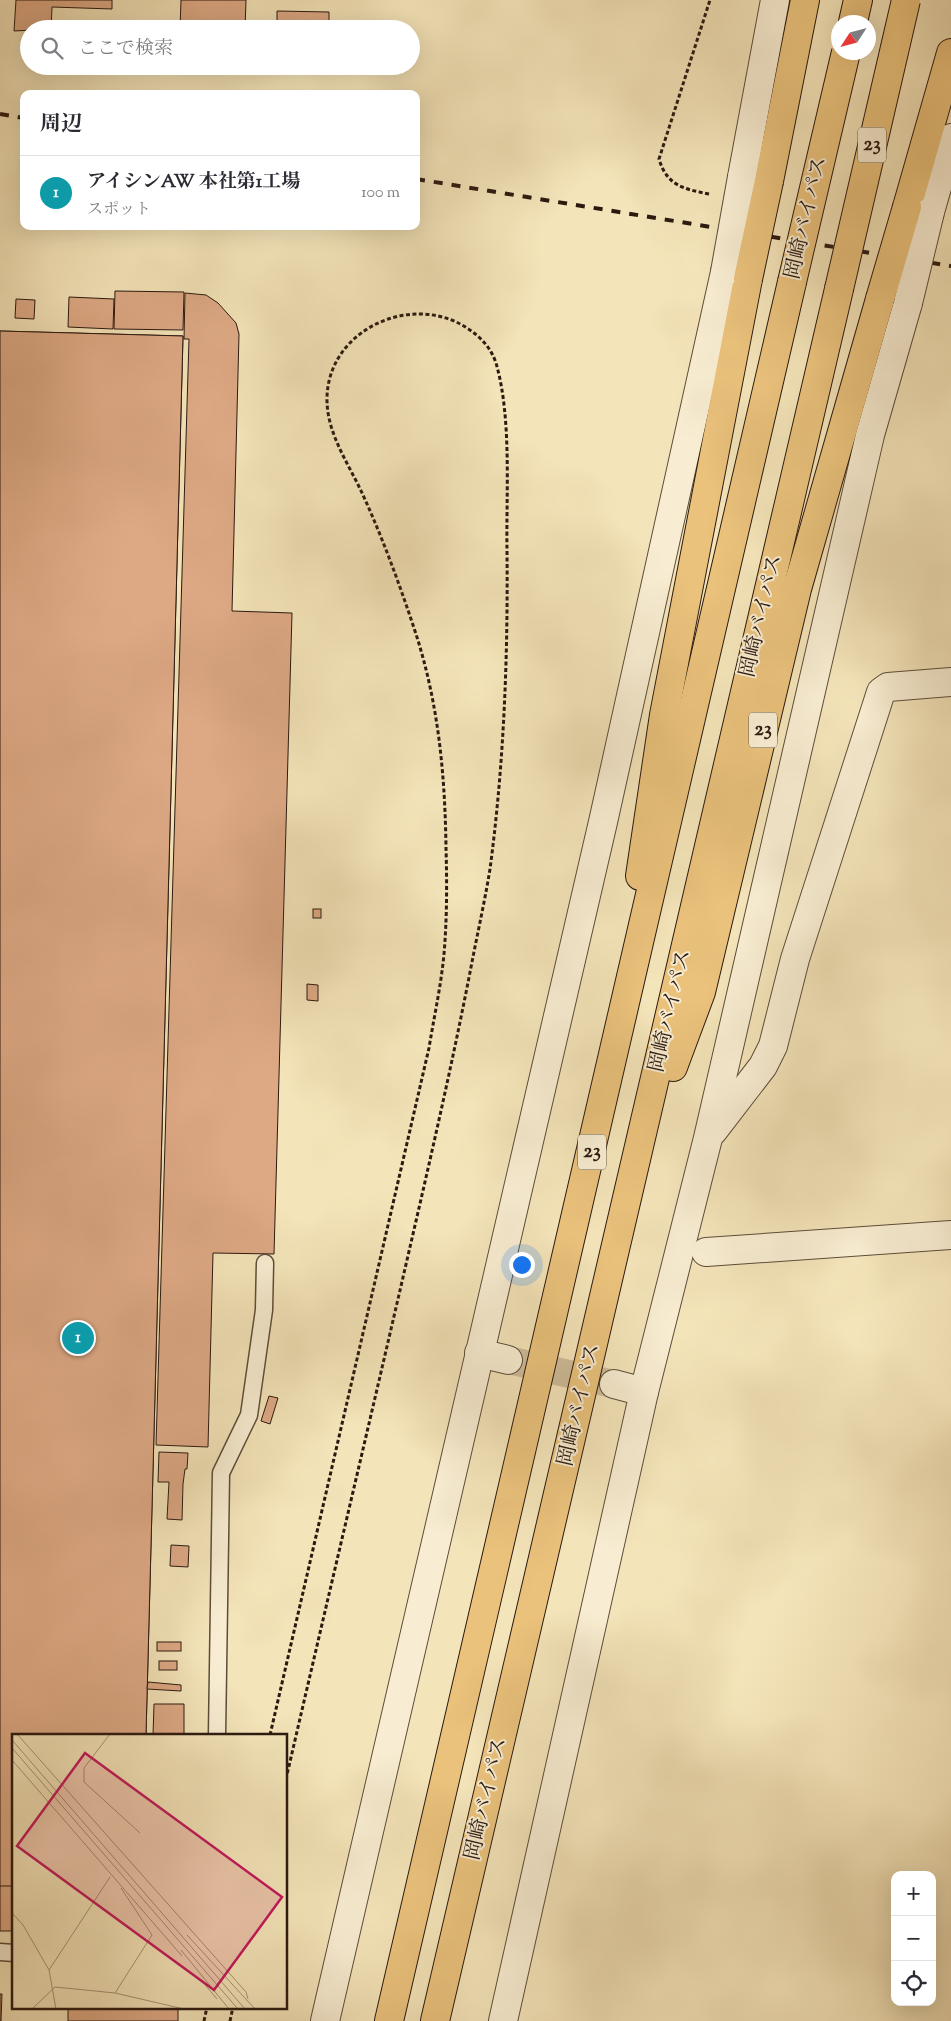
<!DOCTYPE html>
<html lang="ja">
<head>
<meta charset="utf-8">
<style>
  body { margin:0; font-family:"Sorts Mill Goudy","Noto Serif JP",serif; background:#f7f7f7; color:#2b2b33 }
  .controls { position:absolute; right:15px; bottom:15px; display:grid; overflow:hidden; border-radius:10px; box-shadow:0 5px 20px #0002 }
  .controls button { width:45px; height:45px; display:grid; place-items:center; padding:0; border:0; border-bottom:1px solid #e1e1e2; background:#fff; color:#2b2b33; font:25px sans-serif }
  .compass { position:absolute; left:831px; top:15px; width:45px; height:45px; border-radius:50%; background:#fff; box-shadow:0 5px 20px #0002; rotate:234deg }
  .you { position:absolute; left:521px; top:1264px; width:18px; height:18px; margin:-12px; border:4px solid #fff; border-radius:50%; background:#1a73e8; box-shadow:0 0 0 8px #1a73e833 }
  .badge { display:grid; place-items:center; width:32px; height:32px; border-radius:50%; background:#8f2418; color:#fff; font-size:16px; font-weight:700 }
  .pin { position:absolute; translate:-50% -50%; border:2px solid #fff; box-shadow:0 1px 5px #0006 }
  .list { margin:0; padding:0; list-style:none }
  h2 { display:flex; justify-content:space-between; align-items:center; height:65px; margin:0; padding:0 20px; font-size:21px }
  h2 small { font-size:16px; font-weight:400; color:#7c7c81 }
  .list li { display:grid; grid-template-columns:32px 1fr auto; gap:15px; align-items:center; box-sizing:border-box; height:75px; padding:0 20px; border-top:1px solid #e1e1e2 }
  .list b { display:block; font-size:19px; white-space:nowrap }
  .list p { margin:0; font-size:16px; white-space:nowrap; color:#7c7c81 }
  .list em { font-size:16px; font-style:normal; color:#7c7c81 }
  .icon { flex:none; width:28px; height:28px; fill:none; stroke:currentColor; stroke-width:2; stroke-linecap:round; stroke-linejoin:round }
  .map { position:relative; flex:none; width:951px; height:2021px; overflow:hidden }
  .search { position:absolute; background:#fff; box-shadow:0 5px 20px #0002; left:20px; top:20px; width:400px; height:55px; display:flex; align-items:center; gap:12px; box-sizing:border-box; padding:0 18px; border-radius:28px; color:#7c7c81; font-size:19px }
  .panel { position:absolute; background:#fff; box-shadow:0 5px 20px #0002; left:20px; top:90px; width:400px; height:140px; border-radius:10px }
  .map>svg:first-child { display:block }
  .building { fill:#dda985; stroke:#2b1910 }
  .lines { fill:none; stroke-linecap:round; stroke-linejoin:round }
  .street-tunnel { stroke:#ccbb97; stroke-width:28; stroke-dasharray:28 14; stroke-linecap:butt }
  .lane-casing { stroke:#5d4c3a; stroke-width:19 }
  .street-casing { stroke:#5d4c3a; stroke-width:30 }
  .highway-casing { stroke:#2b1910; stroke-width:30 }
  .path { stroke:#2b1910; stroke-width:3; stroke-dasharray:4 2.5; stroke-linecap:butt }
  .lane { stroke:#f8edd2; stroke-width:16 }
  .street { stroke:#f8edd2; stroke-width:28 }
  .highway { stroke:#eac27c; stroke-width:28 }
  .rail { stroke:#2b1910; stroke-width:4; stroke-dasharray:9 9; stroke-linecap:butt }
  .street-bridge-casing { stroke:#5d4c3a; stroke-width:30; stroke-linecap:butt }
  .highway-bridge-casing { stroke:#2b1910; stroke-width:30; stroke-linecap:butt }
  .street-bridge { stroke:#f8edd2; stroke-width:28 }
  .highway-bridge { stroke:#eac27c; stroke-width:28 }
  .labels { text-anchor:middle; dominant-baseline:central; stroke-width:4; stroke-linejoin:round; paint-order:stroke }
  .shield { fill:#f8edd2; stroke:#68594a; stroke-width:1 }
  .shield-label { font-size:20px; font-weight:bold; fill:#2b1910 }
  .street-label { font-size:21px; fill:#2b1910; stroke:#f8edd2 }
  .inset-road { fill:none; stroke:#a49375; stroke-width:1 }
  .view { fill:#c2185b; fill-opacity:0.15; stroke:#c2185b; stroke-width:2.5 }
  .inset-edge { fill:none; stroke:#2b1910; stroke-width:2.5 }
</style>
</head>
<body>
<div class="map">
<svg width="951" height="2021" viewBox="0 0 951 2021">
  <rect width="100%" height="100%" fill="#f4e4b9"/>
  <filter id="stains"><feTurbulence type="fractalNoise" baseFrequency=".004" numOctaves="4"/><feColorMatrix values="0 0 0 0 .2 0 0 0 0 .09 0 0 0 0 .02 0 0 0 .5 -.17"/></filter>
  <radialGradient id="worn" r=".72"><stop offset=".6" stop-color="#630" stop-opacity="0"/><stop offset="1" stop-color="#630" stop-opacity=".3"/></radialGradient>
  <g class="building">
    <polygon points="16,0 112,0 112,9 52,7 51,29 14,31"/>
    <polygon points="181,0 246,0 245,29 180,29"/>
    <polygon points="277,11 329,12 329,29 277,29"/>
    <rect x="168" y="66" width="10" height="4"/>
    <polygon points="181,66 190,66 189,71 181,70"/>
    <polygon points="192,66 202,66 202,71 192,70"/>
    <polygon points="115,291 184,292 183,330 114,329"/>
    <polygon points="185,293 206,295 218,303 236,323 239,334 232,611 292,613 274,1254 213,1253 208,1447 156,1445 189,339 184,339"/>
    <polygon points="69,297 114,299 113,329 68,327"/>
    <polygon points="16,299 35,300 34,319 15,318"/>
    <polygon points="0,331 183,336 146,1735 14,1735 14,1931 0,1931"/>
    <polygon points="0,331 183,336 146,1735 14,1735 14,1886 0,1886"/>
    <rect x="313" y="909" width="8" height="9"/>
    <polygon points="307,984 318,985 318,1001 307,1000"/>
    <polygon points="269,1396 278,1398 270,1424 261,1421"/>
    <polygon points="159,1452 188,1453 187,1469 185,1469 183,1484 182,1520 167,1519 169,1482 158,1482"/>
    <polygon points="171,1545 189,1546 188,1567 170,1566"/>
    <rect x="157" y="1642" width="24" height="9"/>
    <rect x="159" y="1661" width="18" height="9"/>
    <polygon points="148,1682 181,1685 181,1691 147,1689"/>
    <polygon points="154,1704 184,1704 184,1735 153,1735"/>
    <polygon points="0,1994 2,1994 1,2021 0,2021"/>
    <rect x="68" y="2007" width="110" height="14"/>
  </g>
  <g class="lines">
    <polyline class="street-tunnel" points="508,1360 609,1383"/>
    <defs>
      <g id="lane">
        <polyline points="217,1735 221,1473 249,1415 264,1310 265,1263"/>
        <polyline points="0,1952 14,1953"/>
      </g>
      <g id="street">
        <polyline points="742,177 775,0"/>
        <polyline points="930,212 951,138"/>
        <polyline points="713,1131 763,1066 773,1046 795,959 881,692 888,687 951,682"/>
        <polyline points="706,1252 951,1235"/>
        <polyline points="479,1353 508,1360"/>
        <polyline points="614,1384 644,1392"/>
        <polyline points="325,2021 603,822 725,272"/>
        <polyline points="503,2021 644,1392 708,1138 870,435 908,303"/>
      </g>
      <g id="highway">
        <polyline points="853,22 858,0"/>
        <polyline points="769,181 805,0"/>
        <polyline points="907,207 951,53"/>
        <polyline points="640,876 664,715 748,279"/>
        <polyline points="673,1067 701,992 797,589 880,299"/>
        <polyline points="389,2021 792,282"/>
        <polyline points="435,2021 839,289"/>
      </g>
    </defs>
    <use href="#lane" class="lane-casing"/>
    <use href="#street" class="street-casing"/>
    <use href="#highway" class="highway-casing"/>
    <g class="path">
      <path d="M709 194C684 189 667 186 659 159L710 0"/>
      <path d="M270 1735 429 1048C434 1017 441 986 444 954 447 919 447 883 446 848 445 772 438 700 414 628 399 583 383 539 363 495 349 464 326 433 327 397 329 329 412 292 467 328 481 337 491 348 496 363 512 418 506 494 507 551 508 657 504 764 490 869 485 900 478 931 472 962 452 1066 428 1169 404 1273 365 1442 325 1610 286 1779"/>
      <polyline points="204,2021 207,2007"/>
      <polyline points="230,2021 233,2007"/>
    </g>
    <use href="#lane" class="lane"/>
    <use href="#street" class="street"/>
    <use href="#highway" class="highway"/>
    <g class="rail">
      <polyline points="0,114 24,118"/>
      <polyline points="416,179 951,266"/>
    </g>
    <defs>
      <g id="street-bridge">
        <polyline points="725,272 742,177"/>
        <polyline points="908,303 930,212"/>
      </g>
      <g id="highway-bridge">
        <polyline points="748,279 769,181"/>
        <polyline points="792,282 846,52"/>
        <polyline points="839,289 906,0"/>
        <polyline points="880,299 907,207"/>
      </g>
    </defs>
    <use href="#street-bridge" class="street-bridge-casing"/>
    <use href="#highway-bridge" class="highway-bridge-casing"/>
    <use href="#street-bridge" class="street-bridge"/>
    <use href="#highway-bridge" class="highway-bridge"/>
  </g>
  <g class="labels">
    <g class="shield">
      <rect x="858" y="127.5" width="28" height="35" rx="4"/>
      <rect x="749" y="712.5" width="28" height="35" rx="4"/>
      <rect x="578" y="1134.5" width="28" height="35" rx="4"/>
    </g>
    <g class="shield-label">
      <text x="872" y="145">23</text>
      <text x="763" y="730">23</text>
      <text x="592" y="1152">23</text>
    </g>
    <g class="street-label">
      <text transform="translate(807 218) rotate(-77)">岡崎バイパス</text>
      <text transform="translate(762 616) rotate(-77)">岡崎バイパス</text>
      <text transform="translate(671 1011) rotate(-77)">岡崎バイパス</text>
      <text transform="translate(580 1405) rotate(-77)">岡崎バイパス</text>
      <text transform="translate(487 1799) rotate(-77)">岡崎バイパス</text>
    </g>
  </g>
  <g transform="translate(12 1734)">
    <rect width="275" height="275" fill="#f4e4b9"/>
    <path class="inset-road" d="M5 0 234 258 236 265M98 0 72 34V48L128 99M0 6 233 275M0 14 226 275M0 26 170 222M0 179 11 191 37 236 44 275M175 201 243 275M169 216 217 275M37 236 98 143M189 246 205 265M103 259 140 201 109 154M20 275 43 253 103 259 172 275"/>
    <path class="view" d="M73 19 270 163 202 256 5 112Z"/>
    <rect width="275" height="275" class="inset-edge"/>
  </g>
  <rect width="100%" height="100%" filter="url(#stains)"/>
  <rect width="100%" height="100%" fill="url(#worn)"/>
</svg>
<div class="controls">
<button>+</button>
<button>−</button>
<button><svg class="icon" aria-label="locate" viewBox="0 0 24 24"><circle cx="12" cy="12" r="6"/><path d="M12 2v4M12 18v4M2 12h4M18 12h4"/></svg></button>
</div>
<svg class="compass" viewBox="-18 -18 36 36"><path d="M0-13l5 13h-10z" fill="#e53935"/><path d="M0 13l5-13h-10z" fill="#7c7c81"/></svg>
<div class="you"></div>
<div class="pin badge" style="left:78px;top:1338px;background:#0f9aa8">1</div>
<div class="search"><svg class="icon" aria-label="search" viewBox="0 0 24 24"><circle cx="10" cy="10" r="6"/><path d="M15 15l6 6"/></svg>ここで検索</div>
<section class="panel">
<h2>周辺<small></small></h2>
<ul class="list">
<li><span class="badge" style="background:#0f9aa8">1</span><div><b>アイシンAW 本社第1工場</b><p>スポット</p></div><em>100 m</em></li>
</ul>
</section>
</div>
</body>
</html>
